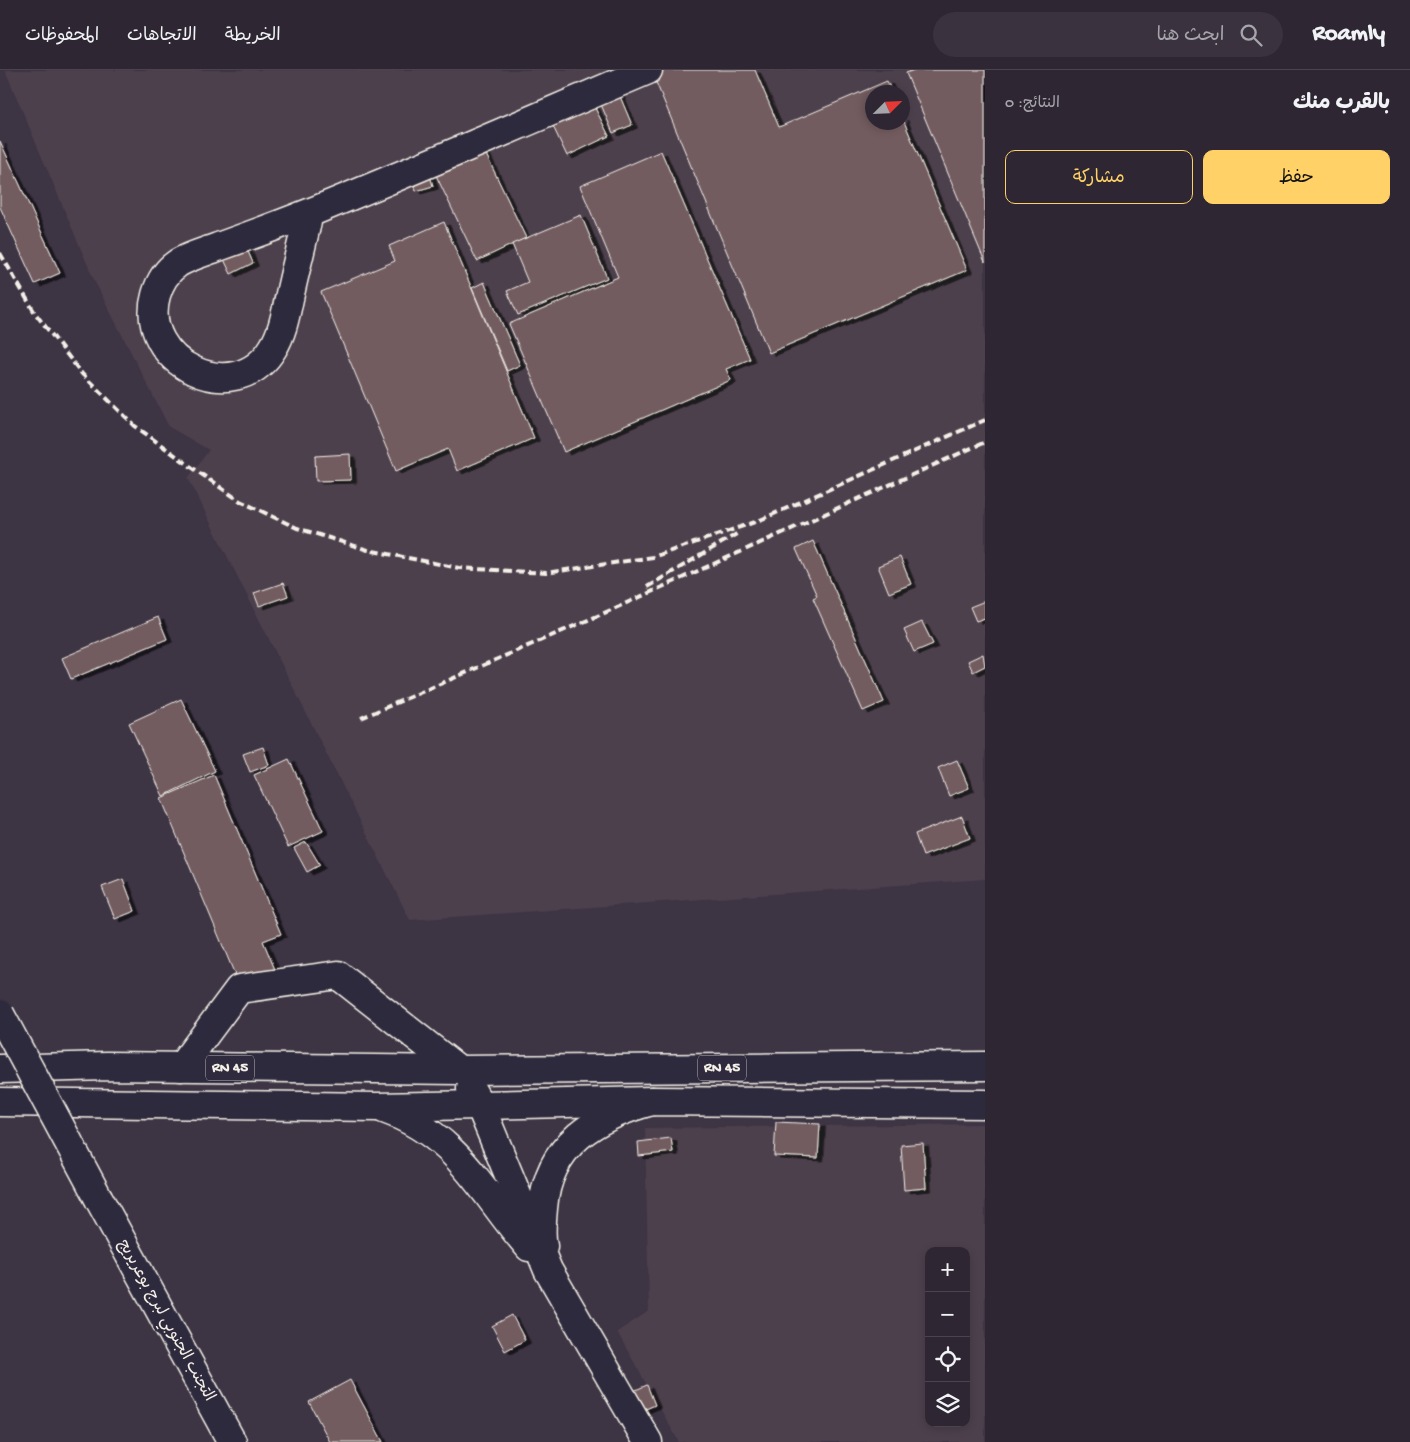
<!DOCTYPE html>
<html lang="ar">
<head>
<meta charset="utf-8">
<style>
  body { margin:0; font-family:"Gochi Hand","Playpen Sans Arabic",sans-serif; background:#3a333f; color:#f1f3f6; direction:rtl }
  .controls { position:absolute; right:15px; bottom:15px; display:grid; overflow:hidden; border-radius:10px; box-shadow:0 2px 8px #0003 }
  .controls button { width:45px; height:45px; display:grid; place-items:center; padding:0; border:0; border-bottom:1px solid #49444e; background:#2e2733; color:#f1f3f6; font:25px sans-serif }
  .compass { position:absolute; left:865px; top:15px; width:45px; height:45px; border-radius:50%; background:#2e2733; box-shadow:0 2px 8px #0003; rotate:66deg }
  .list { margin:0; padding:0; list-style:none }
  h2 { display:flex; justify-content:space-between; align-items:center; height:65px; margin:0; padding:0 20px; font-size:21px }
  h2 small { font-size:16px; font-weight:400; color:#a7a5ac }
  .actions { display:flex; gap:10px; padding:15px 20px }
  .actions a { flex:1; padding:11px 0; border:1px solid #ffd166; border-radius:10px; text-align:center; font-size:18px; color:#ffd166 }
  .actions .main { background:#ffd166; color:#111 }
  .icon { flex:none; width:28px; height:28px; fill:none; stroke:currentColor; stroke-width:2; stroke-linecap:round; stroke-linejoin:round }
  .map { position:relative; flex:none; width:985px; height:1372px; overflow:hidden; direction:ltr }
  header { display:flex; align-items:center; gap:30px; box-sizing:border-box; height:70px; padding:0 25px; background:#2e2733; border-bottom:1px solid #49444e }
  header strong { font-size:24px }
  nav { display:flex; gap:28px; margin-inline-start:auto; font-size:18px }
  .search { width:350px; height:45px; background:#3a333f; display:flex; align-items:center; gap:12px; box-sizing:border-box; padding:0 18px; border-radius:28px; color:#a7a5ac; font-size:19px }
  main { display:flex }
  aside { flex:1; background:#2e2733 }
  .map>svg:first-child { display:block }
  .built { fill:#4d404d; fill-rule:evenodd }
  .building { fill:#735c61; stroke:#f4f1e8; filter:url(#shadow) }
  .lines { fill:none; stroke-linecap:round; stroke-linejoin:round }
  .minor-casing { stroke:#f4f1e8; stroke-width:31 }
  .major-casing { stroke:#f4f1e8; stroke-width:31 }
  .highway-casing { stroke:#f4f1e8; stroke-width:31 }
  .minor { stroke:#2f2a3d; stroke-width:28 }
  .major { stroke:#2f2a3d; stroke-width:28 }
  .highway { stroke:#2f2a3d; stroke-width:28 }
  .rail { stroke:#f4f1e8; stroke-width:4; stroke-dasharray:8 4; stroke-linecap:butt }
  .highway-bridge-casing { stroke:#f4f1e8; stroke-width:31; stroke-linecap:butt }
  .highway-bridge { stroke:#2f2a3d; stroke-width:28 }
  .labels { text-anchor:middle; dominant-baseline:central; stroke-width:5; stroke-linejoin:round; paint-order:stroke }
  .shield { fill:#2f2a3d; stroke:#b9b5b5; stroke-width:1 }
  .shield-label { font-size:15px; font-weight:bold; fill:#f4f1e8 }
  .street-label { font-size:16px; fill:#f4f1e8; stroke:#2f2a3d }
</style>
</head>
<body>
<header>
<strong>Roamly</strong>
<div class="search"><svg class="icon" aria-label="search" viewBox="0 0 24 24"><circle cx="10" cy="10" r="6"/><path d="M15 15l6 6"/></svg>ابحث هنا</div>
<nav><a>الخريطة</a><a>الاتجاهات</a><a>المحفوظات</a></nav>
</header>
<main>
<aside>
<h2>بالقرب منك<small>النتائج: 0</small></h2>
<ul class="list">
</ul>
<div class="actions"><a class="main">حفظ</a><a>مشاركة</a></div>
</aside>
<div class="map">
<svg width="985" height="1372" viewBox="0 0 985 1372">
  <defs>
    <filter id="shadow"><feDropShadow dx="5.5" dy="3" stdDeviation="0" flood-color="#0009"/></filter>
  </defs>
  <rect width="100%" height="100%" fill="#3d3444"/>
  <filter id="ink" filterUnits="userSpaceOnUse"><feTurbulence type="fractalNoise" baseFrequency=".02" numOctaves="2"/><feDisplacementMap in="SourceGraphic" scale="10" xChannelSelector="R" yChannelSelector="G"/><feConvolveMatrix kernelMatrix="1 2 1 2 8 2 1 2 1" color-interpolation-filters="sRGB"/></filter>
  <g filter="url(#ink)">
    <g class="built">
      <path d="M5 0H985V809L410 850 188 408 209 380 169 357 94 210ZM872 22H902V52H872Z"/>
      <path d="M985 1054V1372H679L617 1262 649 1241 645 1058ZM929 1181H966V1353H929Z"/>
    </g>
    <g class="building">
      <polygon points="663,0 755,0 779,57 887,11 892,22 872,22 872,52 902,52 902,47 967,200 769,283 653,5"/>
      <polygon points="914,0 985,0 985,192 906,3"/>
      <polygon points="619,24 632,55 613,63 600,32"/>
      <polygon points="592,32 609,66 567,86 551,52"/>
      <polygon points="0,71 60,203 35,214 0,137"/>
      <polygon points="482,76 526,168 477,191 433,99"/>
      <polygon points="661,81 750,289 726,299 731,310 564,382 509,254 618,207 580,116"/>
      <polygon points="428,99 433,116 416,121 411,104"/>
      <polygon points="581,145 607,208 518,245 507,221 528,212 512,174"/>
      <polygon points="444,152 534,368 457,401 448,379 396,401 321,222 395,191 389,176"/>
      <polygon points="243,170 253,193 231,204 220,181"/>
      <polygon points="484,212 520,295 507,301 472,218"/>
      <polygon points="350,384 351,410 316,411 315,386"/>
      <polygon points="813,471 884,632 863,641 813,528 817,526 796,479"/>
      <polygon points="900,487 911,514 889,523 878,496"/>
      <polygon points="283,513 288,526 259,536 254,523"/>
      <polygon points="985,531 985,548 976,551 970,537"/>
      <polygon points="158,547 167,569 71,609 62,588"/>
      <polygon points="922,552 933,574 914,582 904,560"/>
      <polygon points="983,584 985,596 973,602 968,591"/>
      <polygon points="181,629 215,701 163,726 129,653"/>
      <polygon points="263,677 269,695 250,702 243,684"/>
      <polygon points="289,689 323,761 288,777 254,705"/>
      <polygon points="957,690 969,718 949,726 938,698"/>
      <polygon points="214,705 281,864 263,871 276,902 240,917 161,728"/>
      <polygon points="962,746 970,768 923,786 915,764"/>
      <polygon points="306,772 320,795 307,802 294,778"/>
      <polygon points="123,809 135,841 115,849 102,817"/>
      <polygon points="776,1052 820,1054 818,1088 774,1086"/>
      <polygon points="671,1068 673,1082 639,1086 638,1072"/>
      <polygon points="923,1073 926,1118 904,1120 901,1075"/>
      <polygon points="512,1245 525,1270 505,1281 492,1256"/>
      <polygon points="350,1310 383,1372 330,1372 309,1332"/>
      <polygon points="647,1315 655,1335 639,1342 631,1322"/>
    </g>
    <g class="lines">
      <defs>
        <g id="minor">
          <path d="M309 143C303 170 296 197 290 224 286 242 283 262 273 278 235 341 137 292 156 225 160 211 166 201 178 193 190 186 205 182 218 177 249 166 279 155 309 143 423 97 535 48 648 0"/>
          <polyline points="181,997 239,919 338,905 459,1000"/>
        </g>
        <g id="major">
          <polyline points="459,1000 985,996"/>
          <polyline points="480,1035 652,1031 985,1034"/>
        </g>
        <g id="highway">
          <polyline points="0,999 107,996 459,1000"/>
          <polyline points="471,1019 480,1035 548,1200 648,1372"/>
          <polyline points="0,1032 377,1037 480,1035"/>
          <path d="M384 1039C459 1066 481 1122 529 1177"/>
          <polyline points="99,1129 232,1372"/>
          <path d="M543 1176C540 1163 542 1151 543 1138 548 1074 596 1046 652 1031"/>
        </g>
      </defs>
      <use href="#minor" class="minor-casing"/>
      <use href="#major" class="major-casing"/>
      <use href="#highway" class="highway-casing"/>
      <use href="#minor" class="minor"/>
      <use href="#major" class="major"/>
      <use href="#highway" class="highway"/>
      <g class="rail">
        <polyline points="0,183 35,243 82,304 135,356 197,401 240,431 297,458 368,480 459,498 546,503 653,487 758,451 985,350"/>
        <polyline points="647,517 740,462"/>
        <polyline points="361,648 602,544 985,372"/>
      </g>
      <defs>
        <polyline id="highway-bridge" points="0,944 99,1129"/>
      </defs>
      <use href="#highway-bridge" class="highway-bridge-casing"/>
      <use href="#highway-bridge" class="highway-bridge"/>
    </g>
  </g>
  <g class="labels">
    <g class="shield">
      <rect x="206" y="985.5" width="48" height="25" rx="4"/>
      <rect x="698" y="985.5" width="48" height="25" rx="4"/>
    </g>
    <g class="shield-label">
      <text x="230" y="998">RN 45</text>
      <text x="722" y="998">RN 45</text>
    </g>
    <g class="street-label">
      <text transform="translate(165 1251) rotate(61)">التجنب الجنوبي لبرج بوعريريج</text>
    </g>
  </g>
</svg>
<div class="controls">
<button>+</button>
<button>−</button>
<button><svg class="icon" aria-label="locate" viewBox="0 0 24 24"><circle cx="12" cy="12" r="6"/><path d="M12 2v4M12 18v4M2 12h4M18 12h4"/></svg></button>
<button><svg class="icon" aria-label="layers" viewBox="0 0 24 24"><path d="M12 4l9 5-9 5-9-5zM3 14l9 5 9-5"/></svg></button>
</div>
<svg class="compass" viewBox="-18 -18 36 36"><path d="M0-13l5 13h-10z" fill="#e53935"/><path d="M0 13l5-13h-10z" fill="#a7a5ac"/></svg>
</div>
</main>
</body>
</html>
